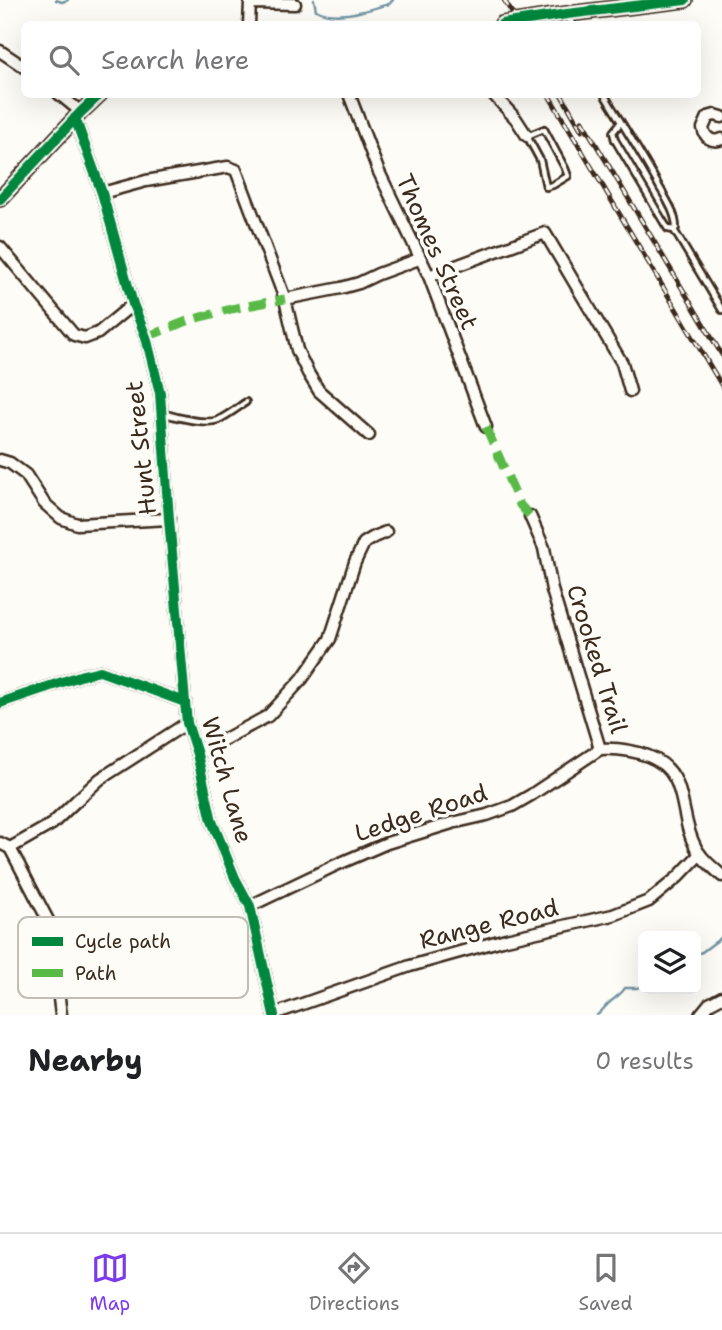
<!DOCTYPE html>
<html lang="en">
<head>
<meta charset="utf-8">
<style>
  body { margin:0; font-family:"Shantell Sans",sans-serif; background:#f6f6f6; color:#202124 }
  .controls { position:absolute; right:21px; bottom:21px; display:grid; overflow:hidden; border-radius:10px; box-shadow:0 7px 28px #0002 }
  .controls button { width:63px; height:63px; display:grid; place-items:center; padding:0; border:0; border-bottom:2px solid #e0e0e0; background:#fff; color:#202124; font:35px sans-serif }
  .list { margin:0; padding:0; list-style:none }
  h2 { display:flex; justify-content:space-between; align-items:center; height:91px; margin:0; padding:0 28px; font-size:30px }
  h2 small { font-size:23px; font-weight:400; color:#757577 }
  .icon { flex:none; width:38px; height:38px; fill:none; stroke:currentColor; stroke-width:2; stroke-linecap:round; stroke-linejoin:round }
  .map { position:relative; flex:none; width:722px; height:1015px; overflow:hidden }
  .search { position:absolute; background:#fff; box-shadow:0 7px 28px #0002; left:21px; right:21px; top:21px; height:77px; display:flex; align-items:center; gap:18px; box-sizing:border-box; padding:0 24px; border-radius:10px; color:#757577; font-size:26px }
  .sheet { height:217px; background:#fff }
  nav { display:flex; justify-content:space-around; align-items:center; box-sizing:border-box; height:98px; border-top:2px solid #e0e0e0; background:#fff; font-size:19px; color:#757577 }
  nav a { display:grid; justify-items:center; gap:4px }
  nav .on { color:#7c3aed }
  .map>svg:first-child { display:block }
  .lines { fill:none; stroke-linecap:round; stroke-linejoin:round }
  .stream { stroke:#7394a2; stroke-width:2.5 }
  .service-casing { stroke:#3b2a1e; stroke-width:10 }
  .minor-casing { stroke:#3b2a1e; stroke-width:15 }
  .tertiary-casing { stroke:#3b2a1e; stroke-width:18 }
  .service { stroke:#fdfcf7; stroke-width:4.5 }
  .minor { stroke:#fdfcf7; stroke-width:10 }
  .tertiary { stroke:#fdfcf7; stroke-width:12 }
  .rail-casing { stroke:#3b2a1e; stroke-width:5 }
  .rail { stroke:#fdfcf7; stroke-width:2.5; stroke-dasharray:8; stroke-linecap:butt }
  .quiet { stroke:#58b947; stroke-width:9; stroke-dasharray:18 9; stroke-linecap:butt }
  .cycleway-casing { stroke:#fdfcf7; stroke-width:15 }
  .cycleway { stroke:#00873e; stroke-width:10 }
  .labels { text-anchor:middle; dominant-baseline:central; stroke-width:7; stroke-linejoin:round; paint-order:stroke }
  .street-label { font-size:24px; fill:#3b2a1e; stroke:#fdfcf7 }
  .key { fill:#fdfcf7; stroke:#c3bdb6; stroke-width:2 }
  .key-label { font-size:19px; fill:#3b2a1e }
</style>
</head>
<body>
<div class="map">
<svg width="722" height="1015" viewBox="0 0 722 1015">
  <rect width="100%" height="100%" fill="#fdfcf7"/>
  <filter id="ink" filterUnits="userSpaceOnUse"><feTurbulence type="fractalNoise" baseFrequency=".0143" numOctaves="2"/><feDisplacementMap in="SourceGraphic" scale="14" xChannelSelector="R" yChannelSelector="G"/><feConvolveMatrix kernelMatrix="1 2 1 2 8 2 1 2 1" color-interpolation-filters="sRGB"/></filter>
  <g filter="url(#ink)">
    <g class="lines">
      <g class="stream">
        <polyline points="56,0 62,2 68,0"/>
        <path d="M314 0 316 10C336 21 368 10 389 4L393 0"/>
        <polyline points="696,954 702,952 722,937"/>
        <path d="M597 1015C602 1012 604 1007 609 1003 615 997 621 995 625 988H637L643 985"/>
      </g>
      <defs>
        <g id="service">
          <polyline points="567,15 572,24"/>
          <path d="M604 94C623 126 643 156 660 188 667 200 676 214 676 228L674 230 668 229 663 221 615 140 613 132 621 122"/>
          <polygon points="544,129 565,168 568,176 553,185 546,187 540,160 527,136"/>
          <polyline points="674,230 722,310"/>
          <path d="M162 413C175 417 206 425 218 420 228 415 237 408 246 402"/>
        </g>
        <g id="minor">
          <polyline points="249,24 250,3 295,4"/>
          <polyline points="0,51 24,67"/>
          <polyline points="59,94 81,112"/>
          <polyline points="349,94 378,170 429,276 486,427"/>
          <polyline points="493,94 516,119 527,136"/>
          <path d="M722 117 715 115 708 117 703 128C705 138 712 143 722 139"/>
          <polyline points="75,118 102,193 133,304 146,337 160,393 169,519 185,702"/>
          <polyline points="102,193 146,181 228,167 236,170 285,299 297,350 308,373 319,391 369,435"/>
          <polyline points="0,247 74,335 85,338 98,333 133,304"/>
          <polyline points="429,276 545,233 622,363 630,391"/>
          <polyline points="285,299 341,288 359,283 378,274 419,259"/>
          <polyline points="0,460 10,463 26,475 44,503 61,518 77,524 169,519"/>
          <path d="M530 516 544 548 552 590 600 749C617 748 632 750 648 756 691 772 677 815 696 848 702 860 713 867 722 876"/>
          <polyline points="0,703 83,675 100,671 185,702 187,723 197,754 212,821 235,878 250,906 274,1015"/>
          <polyline points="197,754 268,716 302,679 330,639 355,562 364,543 374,537 386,532"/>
          <polyline points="0,843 10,848"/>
          <polyline points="10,848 52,824 76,801 100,779 187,723"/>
          <polyline points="10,848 50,924 61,1015"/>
          <polyline points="250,906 336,865 387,843 452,823 487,815 512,806 531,795 600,749"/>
          <polyline points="274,1014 410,966 506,939 613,915 649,901 678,877 700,854"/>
          <polyline points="700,1015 709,1004 722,997"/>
        </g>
        <g id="tertiary">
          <polyline points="502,24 567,14 685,0"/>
          <polyline points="0,199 81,112 100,94"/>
        </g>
      </defs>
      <use href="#service" class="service-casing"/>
      <use href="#minor" class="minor-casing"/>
      <use href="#tertiary" class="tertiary-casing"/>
      <use href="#service" class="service"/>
      <use href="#minor" class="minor"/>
      <use href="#tertiary" class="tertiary"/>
      <defs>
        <g id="rail">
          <polyline points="504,0 519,24"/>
          <polyline points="548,94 722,386"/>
          <polyline points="561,94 582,131"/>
          <polyline points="582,121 722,355"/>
        </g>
      </defs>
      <use href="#rail" class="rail-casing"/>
      <use href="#rail" class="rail"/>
      <g class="quiet">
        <polyline points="146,337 190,320 231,309 285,299"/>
        <polyline points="486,427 520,505 530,516"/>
      </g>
      <defs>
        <g id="cycleway">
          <polyline points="502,24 567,14 685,0"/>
          <polyline points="75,118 102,193 133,304 146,337 160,393 169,519 185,702"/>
          <polyline points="0,199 81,112 100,94"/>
          <polyline points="0,703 83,675 100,671 185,702 187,723 197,754 212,821 235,878 250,906 274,1015"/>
        </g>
      </defs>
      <use href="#cycleway" class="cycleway-casing"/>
      <use href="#cycleway" class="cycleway"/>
    </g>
  </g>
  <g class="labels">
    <g class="street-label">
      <text transform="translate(437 252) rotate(66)">Thomes Street</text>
      <text transform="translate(141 448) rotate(-96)">Hunt Street</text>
      <text transform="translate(597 659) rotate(73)">Crooked Trail</text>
      <text transform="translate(227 780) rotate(74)">Witch Lane</text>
      <text transform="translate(421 813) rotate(-18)">Ledge Road</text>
      <text transform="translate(489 924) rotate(-14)">Range Road</text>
    </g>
  </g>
  <rect x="18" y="917" width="230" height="81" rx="10" class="key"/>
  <rect x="32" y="937" width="31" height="9" fill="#00873e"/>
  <rect x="32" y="969" width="31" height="8" fill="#58b947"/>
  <g class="key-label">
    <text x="75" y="948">Cycle path</text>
    <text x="75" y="980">Path</text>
  </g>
</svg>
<div class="controls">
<button><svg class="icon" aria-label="layers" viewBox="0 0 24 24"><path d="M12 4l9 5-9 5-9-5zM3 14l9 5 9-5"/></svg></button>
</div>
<div class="search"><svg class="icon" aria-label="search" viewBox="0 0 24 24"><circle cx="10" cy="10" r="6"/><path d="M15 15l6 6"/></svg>Search here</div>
</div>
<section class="sheet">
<h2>Nearby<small>0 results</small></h2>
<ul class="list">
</ul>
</section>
<nav>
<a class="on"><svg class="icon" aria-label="map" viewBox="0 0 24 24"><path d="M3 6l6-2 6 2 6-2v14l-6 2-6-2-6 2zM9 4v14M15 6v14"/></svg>Map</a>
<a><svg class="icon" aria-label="directions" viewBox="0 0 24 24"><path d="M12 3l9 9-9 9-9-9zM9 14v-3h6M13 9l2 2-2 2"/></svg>Directions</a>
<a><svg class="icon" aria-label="saved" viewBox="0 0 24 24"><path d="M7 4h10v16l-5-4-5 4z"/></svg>Saved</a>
</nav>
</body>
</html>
